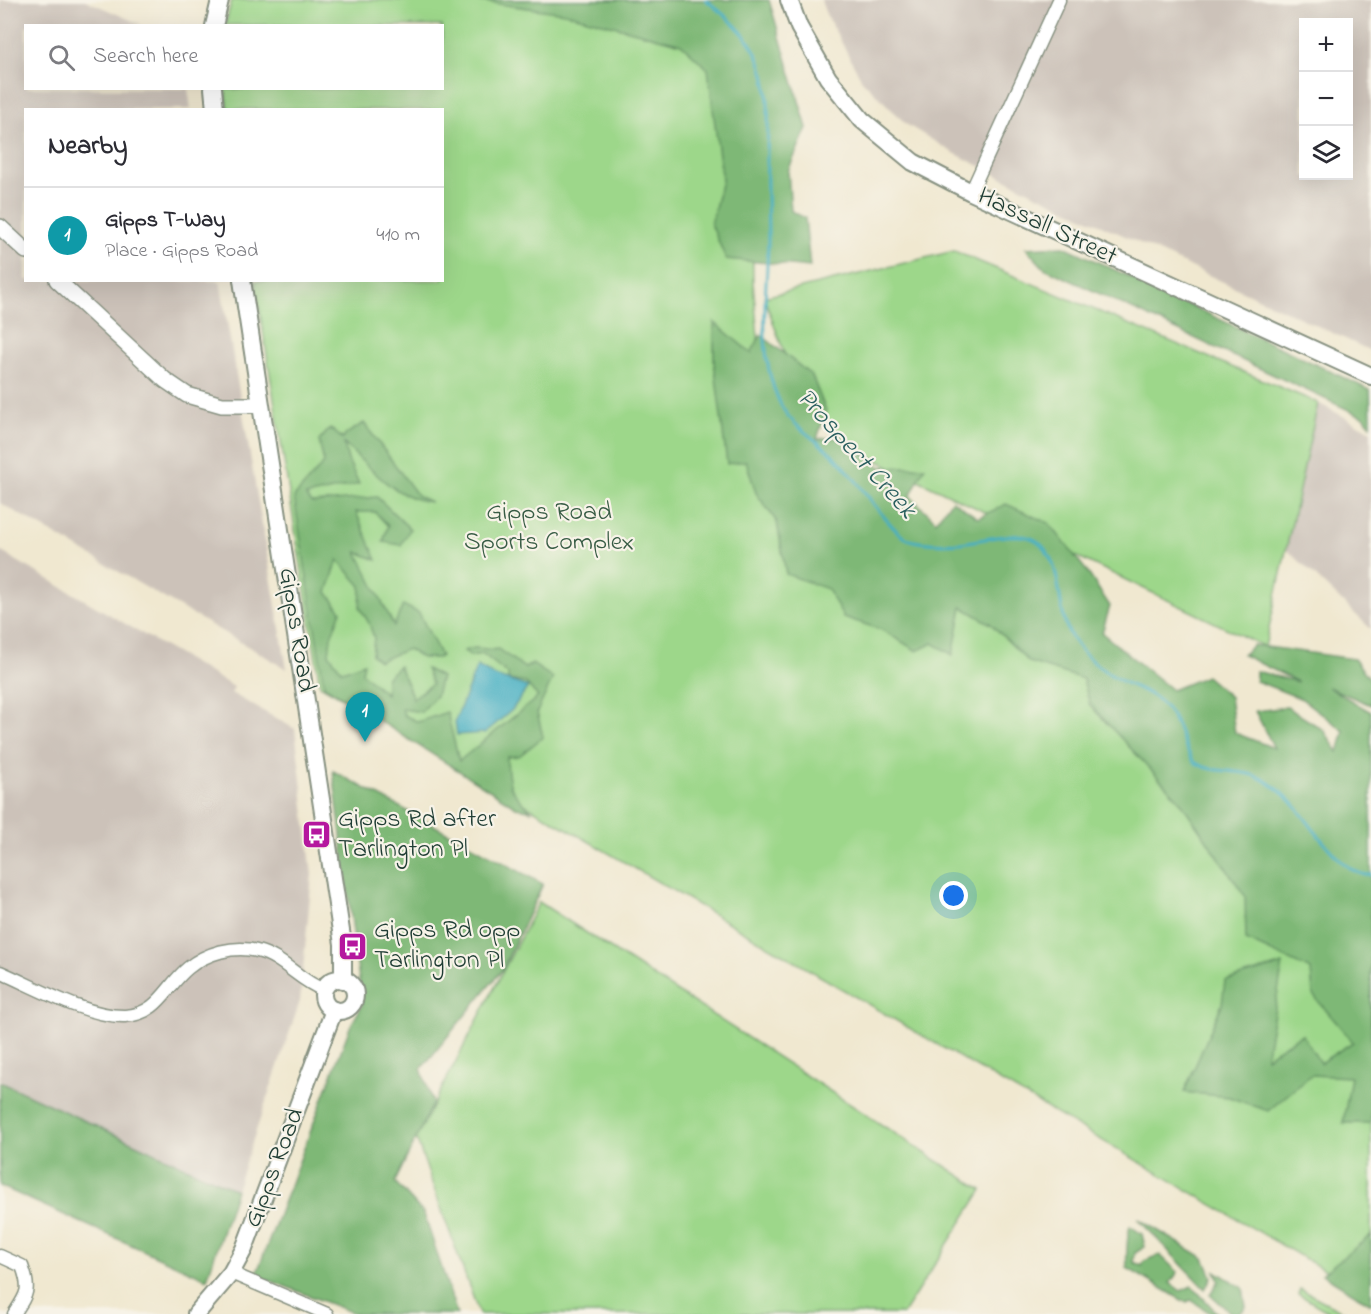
<!DOCTYPE html>
<html lang="en">
<head>
<meta charset="utf-8">
<style>
  body { margin:0; font-family:"Indie Flower",sans-serif; background:#f7f7f7; color:#2b2b33 }
  .controls { position:absolute; right:18px; top:18px; display:grid; overflow:hidden; border-radius:0px; box-shadow:0 6px 24px #0002 }
  .controls button { width:54px; height:54px; display:grid; place-items:center; padding:0; border:0; border-bottom:2px solid #e1e1e2; background:#fff; color:#2b2b33; font:30px sans-serif }
  .you { position:absolute; left:954px; top:896px; width:21px; height:21px; margin:-15px; border:4px solid #fff; border-radius:50%; background:#1a73e8; box-shadow:0 0 0 9px #1a73e833 }
  .badge { display:grid; place-items:center; width:39px; height:39px; border-radius:50%; background:#b5179e; color:#fff; font-size:20px; font-weight:700 }
  .pin { position:absolute; translate:-50% -50px; filter:drop-shadow(0 2px 3px #0008) }
  .pin::after { content:''; position:absolute; top:32px; width:21px; height:18px; background:inherit; clip-path:polygon(0 0,100% 0,50% 100%) }
  .list { margin:0; padding:0; list-style:none }
  h2 { display:flex; justify-content:space-between; align-items:center; height:78px; margin:0; padding:0 24px; font-size:26px }
  h2 small { font-size:20px; font-weight:400; color:#7c7c81 }
  .list li { display:grid; grid-template-columns:39px 1fr auto; gap:18px; align-items:center; box-sizing:border-box; height:96px; padding:0 24px; border-top:2px solid #e1e1e2 }
  .list b { display:block; font-size:22px; white-space:nowrap }
  .list p { margin:0; font-size:20px; white-space:nowrap; color:#7c7c81 }
  .list em { font-size:20px; font-style:normal; color:#7c7c81 }
  .icon { flex:none; width:33px; height:33px; fill:none; stroke:currentColor; stroke-width:2; stroke-linecap:round; stroke-linejoin:round }
  .map { position:relative; flex:none; width:1371px; height:1314px; overflow:hidden }
  .search { position:absolute; background:#fff; box-shadow:0 6px 24px #0002; left:24px; top:24px; width:420px; height:66px; display:flex; align-items:center; gap:15px; box-sizing:border-box; padding:0 21px; border-radius:0px; color:#7c7c81; font-size:22px }
  .panel { position:absolute; background:#fff; box-shadow:0 6px 24px #0002; left:24px; top:108px; width:420px; height:174px; border-radius:0px }
  .map>svg:first-child { display:block }
  .industrial { fill:#ccc2b9; fill-rule:evenodd }
  .green { fill:#9dd78a; stroke:#5e8a5f; stroke-width:1.5 }
  .forest { fill:#7eb876; stroke:#4e7a55; stroke-width:1.5 }
  .water { fill:#44afc2; stroke:#32767b; stroke-width:1.5 }
  .lines { fill:none; stroke-linecap:round; stroke-linejoin:round }
  .stream { stroke:#44afc2; stroke-width:3 }
  .minor-casing { stroke:#889282; stroke-width:15 }
  .tertiary-casing { stroke:#889282; stroke-width:18 }
  .secondary-casing { stroke:#889282; stroke-width:20 }
  .minor { stroke:#fff; stroke-width:12 }
  .tertiary { stroke:#fff; stroke-width:15 }
  .secondary { stroke:#fff; stroke-width:16 }
  .labels { text-anchor:middle; dominant-baseline:central; stroke-width:4.5; stroke-linejoin:round; paint-order:stroke }
  .street-label { font-size:26px; fill:#1f3d34; stroke:#f7f3e8 }
  .park-label { font-size:26px; fill:#385c45; stroke:#f7f3e8 }
  .poi-label { font-size:26px; fill:#1f3d34; stroke:#f7f3e8; text-anchor:start }
  .water-label { font-size:27px; font-style:italic; fill:#2a5f5f; stroke:#f7f3e8 }
</style>
</head>
<body>
<div class="map">
<svg width="1371" height="1314" viewBox="0 0 1371 1314">
  <rect width="100%" height="100%" fill="#f7f3e8"/>
  <filter id="ink" filterUnits="userSpaceOnUse"><feTurbulence type="fractalNoise" baseFrequency=".0167" numOctaves="2"/><feDisplacementMap in="SourceGraphic" scale="12" xChannelSelector="R" yChannelSelector="G"/><feConvolveMatrix kernelMatrix="1 2 1 2 8 2 1 2 1" color-interpolation-filters="sRGB"/></filter>
  <filter id="wash" filterUnits="userSpaceOnUse"><feTurbulence type="fractalNoise" baseFrequency=".008" numOctaves="4" result="noise"/><feDisplacementMap in="SourceGraphic" scale="24" xChannelSelector="R" yChannelSelector="G"/><feGaussianBlur stdDeviation="1.35" result="paint"/><feColorMatrix in="noise" values="0 0 0 0 0 0 0 0 0 0 0 0 0 0 0 0 0 1.4 0 .05"/><feComposite in="paint" operator="in"/></filter>
  <g filter="url(#wash)">
    <rect width="100%" height="100%" fill="#f0e8d0"/>
    <g class="industrial">
      <polygon points="0,0 85,0 142,25 26,26 26,88 188,89 191,109 26,110 26,280 220,281 287,669 0,503"/>
      <path d="M821 0H1371V351L1035 194 952 152 906 124 862 80 826 14ZM1304 22H1348V176H1304Z"/>
      <polygon points="1318,403 1371,431 1371,629 1292,554 1242,517"/>
      <polygon points="0,551 234,687 231,693 295,729 312,875 300,1001 236,1190 0,1082"/>
    </g>
    <g class="green">
      <polygon points="232,0 744,0 750,65 753,282 760,360 823,462 1041,584 1371,889 1371,1297 320,685 255,281 442,280 442,110 228,109 225,89 442,88 442,26 225,25"/>
      <polygon points="954,251 1318,403 1265,647 858,451 803,405 764,297"/>
      <polygon points="539,902 982,1190 903,1314 479,1314 416,1138"/>
      <polygon points="1300,1289 1348,1314 1332,1314 1298,1294"/>
    </g>
    <g class="forest">
      <polygon points="470,0 769,0 807,128 788,171 791,211 805,218 810,267 726,259 711,224 722,180 708,69 681,44 565,13"/>
      <polygon points="1064,246 1370,390 1371,425 1364,417 1044,268 1026,248"/>
      <polygon points="714,322 751,353 761,335 812,376 826,411 817,439 839,437 881,467 925,467 910,496 936,521 952,500 978,518 1006,504 1049,523 1086,570 1110,606 1102,633 1172,690 1206,676 1230,697 1235,733 1274,748 1255,711 1287,707 1324,730 1338,752 1344,731 1302,699 1256,681 1256,671 1298,682 1243,655 1253,645 1354,659 1371,680 1371,705 1328,687 1371,712 1371,1123 1343,1123 1351,1077 1311,1075 1268,1111 1229,1097 1184,1092 1222,1004 1225,981 1283,964 1266,1057 1302,1034 1320,1063 1353,1042 1313,995 1311,970 1246,940 1245,896 1180,801 1090,705 1083,679 1029,662 991,624 962,607 953,655 933,643 917,651 882,630 843,617 828,589 786,574 777,522 756,493 746,461 727,464 714,362"/>
      <path d="M364 423 418 496 431 502C394 499 370 467 344 444L348 460 359 484 306 496 312 503 377 497 410 529 401 545 383 542 388 526 375 512H356L377 560 357 552 394 626 403 605 419 613 441 656 438 658H422L408 649 379 661 372 655 374 638 369 623 360 608 361 586 338 560 327 592 341 611 331 637 329 654 342 671 364 663 362 673 386 694V678L399 666 413 698 432 684 426 669 441 677 436 696 421 712 402 709 404 715 418 722 447 712 459 761 538 697 526 683 508 680V674L483 654 471 656 464 651C480 644 484 652 498 649L525 668 532 664 553 678 537 712 543 737 519 756 507 757C508 787 509 791 532 811L516 807 324 686 294 497 324 463 319 441 330 428 343 439 346 434Z"/>
      <polygon points="333,771 543,884 502,970 421,1069 433,1103 395,1182 424,1214 457,1314 356,1314 256,1275 350,1027 362,1005"/>
      <polygon points="0,1082 236,1190 207,1279 0,1186"/>
      <polygon points="1137,1218 1204,1258 1212,1277 1205,1289"/>
      <path d="M1130 1226 1142 1234 1145 1247 1135 1253 1134 1262 1142 1266 1144 1261 1160 1255 1178 1272 1170 1283 1181 1291 1192 1286 1218 1314H1212L1191 1300 1187 1303 1127 1268C1126 1259 1127 1235 1130 1226Z"/>
      <polygon points="1371,1235 1371,1304 1322,1274"/>
      <polygon points="1215,1271 1243,1288 1246,1307 1239,1314 1232,1314 1210,1294 1219,1281"/>
    </g>
    <polygon class="water" points="477,666 495,676 528,687 512,710 485,733 457,735 455,721"/>
    <g class="lines">
      <path class="stream" d="M706 0C726 16 747 33 758 57 772 88 768 122 767 154 766 183 768 213 768 242 767 294 756 351 779 401 790 427 818 439 837 459 860 482 876 512 900 534 905 539 912 541 919 542 933 544 947 544 960 543 980 541 1021 529 1037 541 1067 565 1053 612 1074 641 1086 659 1107 674 1126 683 1136 688 1149 692 1158 700 1180 718 1180 742 1194 762 1211 773 1230 769 1249 774 1263 777 1277 788 1288 798 1308 817 1341 878 1371 875"/>
    </g>
  </g>
  <g filter="url(#ink)">
    <g class="lines">
      <defs>
        <g id="minor">
          <polyline points="971,192 1059,0"/>
          <path d="M0 972C35 987 87 1017 125 1016 159 1014 166 986 188 968 206 953 234 945 257 951 283 957 299 981 324 990"/>
          <path d="M0 1256 22 1266C31 1290 27 1294 14 1314"/>
          <polyline points="231,1273 327,1314"/>
        </g>
        <g id="tertiary">
          <polyline points="0,227 26,251"/>
          <polyline points="57,280 165,380 187,395 222,405 261,405"/>
        </g>
        <g id="secondary">
          <polyline points="789,0 799,27 828,78 862,120 913,162 971,192 1371,376"/>
          <polyline points="214,26 220,0"/>
          <polyline points="213,88 215,110"/>
          <polyline points="242,280 343,944 343,980"/>
          <circle cx="339" cy="995" r="16"/>
          <polyline points="196,1314 231,1273 244,1249 334,1010"/>
        </g>
      </defs>
      <use href="#minor" class="minor-casing"/>
      <use href="#tertiary" class="tertiary-casing"/>
      <use href="#secondary" class="secondary-casing"/>
      <use href="#minor" class="minor"/>
      <use href="#tertiary" class="tertiary"/>
      <use href="#secondary" class="secondary"/>
    </g>
  </g>
  <defs>
    <symbol id="bus-square" viewBox="-11 -11 22 22"><rect x="-9" y="-9" width="18" height="18" rx="4" fill="#b5179e" stroke="#f7f3e8"/><path d="M-5-6H5V4H4V6H2V4H-2V6H-4V4H-5ZM-3.5-4V0h7V-4ZM-3.5 1.2v1.5H-2V1.2ZM2 1.2v1.5H3.5V1.2Z" fill="#fff"/></symbol>
  </defs>
  <g fill-rule="evenodd">
    <use href="#bus-square" x="300" y="818" width="33" height="33"/>
    <use href="#bus-square" x="336" y="930" width="33" height="33"/>
  </g>
  <g class="labels">
    <g class="street-label">
      <text transform="translate(1047 227) rotate(25)">Hassall Street</text>
      <text transform="translate(296 630) rotate(81)">Gipps Road</text>
      <text transform="translate(275 1168) rotate(-69)">Gipps Road</text>
    </g>
    <g class="park-label">
      <text x="549" y="513">Gipps Road<tspan x="549" dy="30">Sports Complex</tspan></text>
    </g>
    <g class="poi-label">
      <text x="338" y="820">Gipps Rd after<tspan x="338" dy="30">Tarlington Pl</tspan></text>
      <text x="374" y="931">Gipps Rd opp<tspan x="374" dy="30">Tarlington Pl</tspan></text>
    </g>
    <g class="water-label">
      <text transform="translate(856 454) rotate(48)">Prospect Creek</text>
    </g>
  </g>
</svg>
<div class="controls">
<button>+</button>
<button>−</button>
<button><svg class="icon" aria-label="layers" viewBox="0 0 24 24"><path d="M12 4l9 5-9 5-9-5zM3 14l9 5 9-5"/></svg></button>
</div>
<div class="you"></div>
<div class="pin badge" style="left:365px;top:742px;background:#0f9aa8">1</div>
<div class="search"><svg class="icon" aria-label="search" viewBox="0 0 24 24"><circle cx="10" cy="10" r="6"/><path d="M15 15l6 6"/></svg>Search here</div>
<section class="panel">
<h2>Nearby<small></small></h2>
<ul class="list">
<li><span class="badge" style="background:#0f9aa8">1</span><div><b>Gipps T-Way</b><p>Place · Gipps Road</p></div><em>410 m</em></li>
</ul>
</section>
</div>
</body>
</html>
